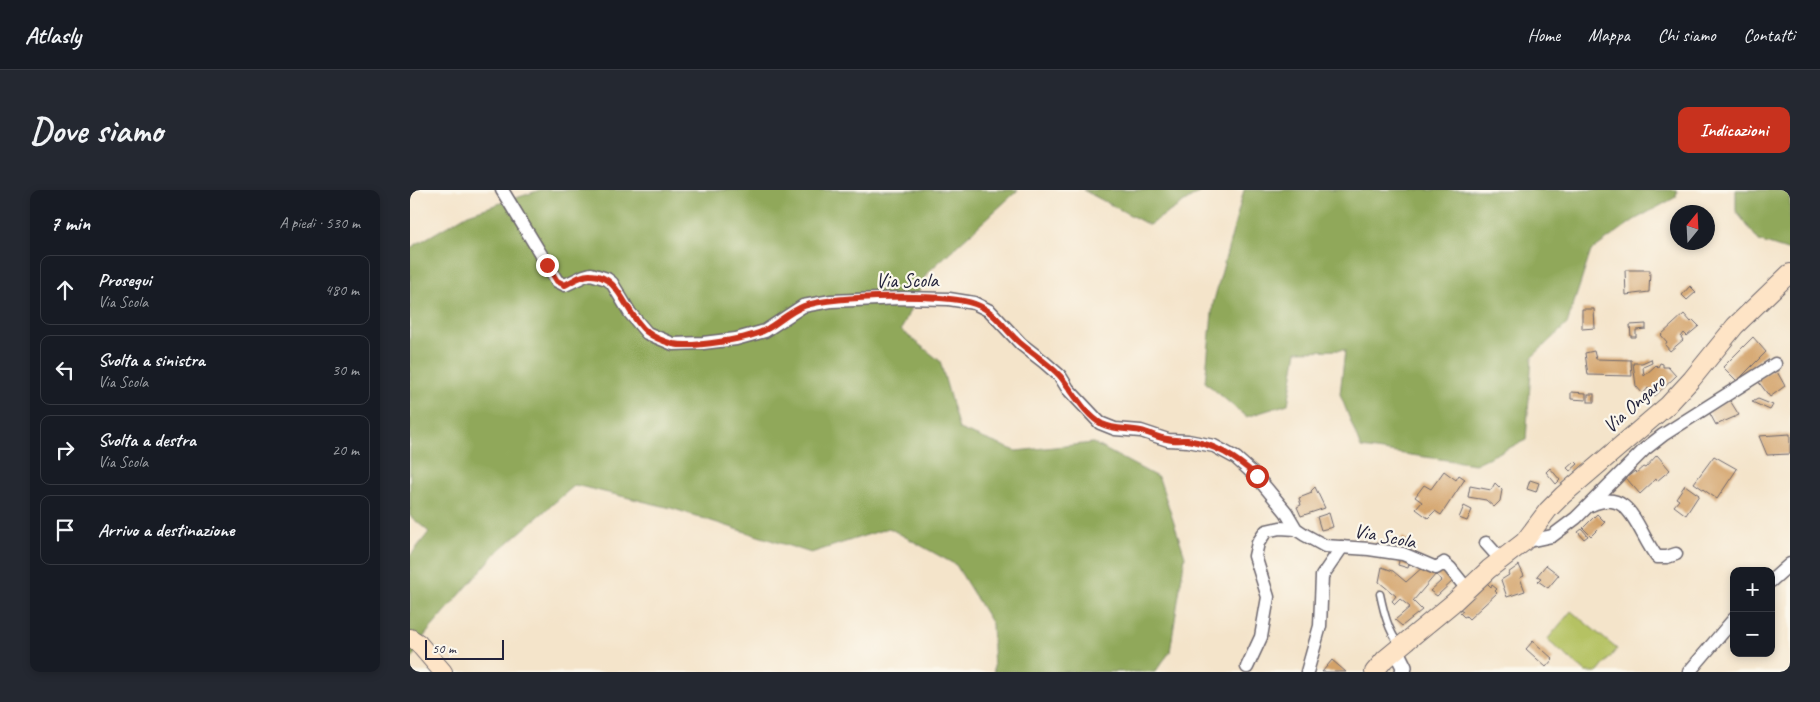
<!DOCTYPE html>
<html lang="it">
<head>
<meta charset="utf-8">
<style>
  body { margin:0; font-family:Caveat,sans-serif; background:#242831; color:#f1f3f6 }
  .controls { position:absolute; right:15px; bottom:15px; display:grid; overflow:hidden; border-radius:10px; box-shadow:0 2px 8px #0003 }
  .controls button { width:45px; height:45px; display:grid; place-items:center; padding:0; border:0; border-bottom:1px solid #363941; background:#171b24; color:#f1f3f6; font:25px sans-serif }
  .compass { position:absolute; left:1260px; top:15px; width:45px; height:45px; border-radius:50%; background:#171b24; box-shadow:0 2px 8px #0003; rotate:18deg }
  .scale { position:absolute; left:15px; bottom:12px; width:79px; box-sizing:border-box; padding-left:5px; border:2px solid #22223b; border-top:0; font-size:14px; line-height:18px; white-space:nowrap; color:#22223b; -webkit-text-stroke:4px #fbf7ec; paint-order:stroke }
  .stop { position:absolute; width:15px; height:15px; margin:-11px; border:4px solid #c8321e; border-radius:50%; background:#fff }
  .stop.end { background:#c8321e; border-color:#fff; box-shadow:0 1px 5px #0008 }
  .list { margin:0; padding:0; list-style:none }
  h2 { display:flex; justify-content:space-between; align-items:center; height:65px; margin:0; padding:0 20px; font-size:21px }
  h2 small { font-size:16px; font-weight:400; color:#9ea1a6 }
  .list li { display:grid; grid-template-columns:32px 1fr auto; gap:15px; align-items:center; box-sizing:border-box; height:70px; margin:0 10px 10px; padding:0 10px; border:1px solid #363941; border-radius:10px }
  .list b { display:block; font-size:19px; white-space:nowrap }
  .list p { margin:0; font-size:16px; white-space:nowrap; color:#9ea1a6 }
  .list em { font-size:16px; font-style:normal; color:#9ea1a6 }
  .icon { flex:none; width:28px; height:28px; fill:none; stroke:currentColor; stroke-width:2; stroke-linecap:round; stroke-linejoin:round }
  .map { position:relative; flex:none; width:1380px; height:482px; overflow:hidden; border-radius:10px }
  header { display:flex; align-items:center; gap:30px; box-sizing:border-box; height:70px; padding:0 25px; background:#171b24; border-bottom:1px solid #363941 }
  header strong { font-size:24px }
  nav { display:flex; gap:28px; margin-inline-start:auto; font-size:18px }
  .intro { display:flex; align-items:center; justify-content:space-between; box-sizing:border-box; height:120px; padding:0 30px }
  h1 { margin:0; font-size:35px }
  .button { padding:12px 22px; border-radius:10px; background:#c8321e; color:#fff; font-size:18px; font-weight:700 }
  main { display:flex; gap:30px; padding:0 30px }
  aside { flex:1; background:#171b24; border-radius:10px; box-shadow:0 2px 8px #0003 }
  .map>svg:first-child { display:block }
  .green { fill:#b5c264; stroke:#6c7250 }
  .forest { fill:#90a85a; stroke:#59654a }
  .building { fill:#d3a269 }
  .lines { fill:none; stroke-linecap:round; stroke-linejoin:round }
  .service-casing { stroke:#6c666d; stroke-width:9 }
  .minor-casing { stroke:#6c666d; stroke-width:15 }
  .tertiary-casing { stroke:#6c666d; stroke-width:18 }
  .secondary-casing { stroke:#6c666d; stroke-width:20 }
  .service { stroke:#fff; stroke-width:6 }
  .minor { stroke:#fff; stroke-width:12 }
  .tertiary { stroke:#fff; stroke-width:15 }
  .secondary { stroke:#fee4c6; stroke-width:18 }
  .route { stroke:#c8321e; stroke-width:6 }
  .labels { text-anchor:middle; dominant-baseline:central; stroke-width:4.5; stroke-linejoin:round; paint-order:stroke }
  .street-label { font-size:20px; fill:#22223b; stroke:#fbf7ec }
</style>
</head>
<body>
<header>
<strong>Atlasly</strong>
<nav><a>Home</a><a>Mappa</a><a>Chi siamo</a><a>Contatti</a></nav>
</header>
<div class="intro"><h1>Dove siamo</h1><a class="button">Indicazioni</a></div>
<main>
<aside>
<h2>7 min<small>A piedi · 530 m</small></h2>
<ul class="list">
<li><svg class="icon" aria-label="ahead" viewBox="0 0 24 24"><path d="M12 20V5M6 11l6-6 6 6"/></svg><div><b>Prosegui</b><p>Via Scola</p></div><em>480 m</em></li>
<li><svg class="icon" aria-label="left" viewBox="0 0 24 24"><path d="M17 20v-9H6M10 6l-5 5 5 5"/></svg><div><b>Svolta a sinistra</b><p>Via Scola</p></div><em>30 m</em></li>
<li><svg class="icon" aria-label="right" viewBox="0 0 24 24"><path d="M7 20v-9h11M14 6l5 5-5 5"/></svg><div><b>Svolta a destra</b><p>Via Scola</p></div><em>20 m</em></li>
<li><svg class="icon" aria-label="arrive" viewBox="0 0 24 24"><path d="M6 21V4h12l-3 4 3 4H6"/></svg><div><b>Arrivo a destinazione</b></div></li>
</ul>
</aside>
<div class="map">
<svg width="1380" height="482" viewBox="0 0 1380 482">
  <rect width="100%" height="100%" fill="#fbf7ec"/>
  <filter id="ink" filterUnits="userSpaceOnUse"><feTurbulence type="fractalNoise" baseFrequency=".02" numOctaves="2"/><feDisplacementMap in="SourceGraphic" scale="10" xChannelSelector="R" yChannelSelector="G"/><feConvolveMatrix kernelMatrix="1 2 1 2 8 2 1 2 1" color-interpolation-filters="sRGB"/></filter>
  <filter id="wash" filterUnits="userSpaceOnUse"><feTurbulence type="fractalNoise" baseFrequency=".0096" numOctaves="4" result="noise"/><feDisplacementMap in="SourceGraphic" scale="20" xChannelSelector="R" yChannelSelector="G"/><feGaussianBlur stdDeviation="1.12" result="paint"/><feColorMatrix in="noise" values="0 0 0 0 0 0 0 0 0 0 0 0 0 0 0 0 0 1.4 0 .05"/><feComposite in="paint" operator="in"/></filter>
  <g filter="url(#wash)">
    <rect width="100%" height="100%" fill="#f4e4ca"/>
    <polygon class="green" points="1161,421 1207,459 1188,482 1176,482 1137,450"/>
    <g class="forest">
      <polygon points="130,0 608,0 517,83 491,140 530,171 549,239 606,261 683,253 749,288 775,366 760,462 745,482 584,482 582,434 546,375 479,338 401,363 261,318 165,295 86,363 15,445 0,472 0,366 19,342 0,326 0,58 58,24"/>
      <polygon points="673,0 793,0 739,35"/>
      <polygon points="834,0 1267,0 1266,7 1224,30 1181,61 1157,134 1122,167 1116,250 1065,274 951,258 930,204 935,160 887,161 878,214 836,227 795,192 803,114"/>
      <polygon points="1326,0 1380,0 1380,61 1349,51 1326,21"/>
    </g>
    <g id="blocks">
      <g class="building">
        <polygon points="1215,80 1240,80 1239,102 1216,105"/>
        <polygon points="1280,96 1286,102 1277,110 1272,105"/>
        <polygon points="1172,119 1184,119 1185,138 1172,139"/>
        <polygon points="1274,124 1281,132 1283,130 1289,136 1277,146 1274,143 1271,147 1273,150 1260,161 1255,155 1257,152 1251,145"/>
        <polygon points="1236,134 1236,139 1226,140 1226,147 1221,147 1220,135"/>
        <polygon points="1343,147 1356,162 1327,191 1313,177"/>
        <polygon points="1184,161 1186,169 1221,170 1222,186 1178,185 1175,163"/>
        <polygon points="1241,169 1242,173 1233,177 1234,186 1246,175 1248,177 1250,173 1253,174 1253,177 1258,177 1266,186 1245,206 1238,198 1233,204 1226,196 1223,173 1232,173"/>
        <polygon points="1365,178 1375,196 1360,207 1347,190"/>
        <polygon points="1161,202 1176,203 1176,210 1161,209"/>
        <rect x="1178" y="204" width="6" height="8"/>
        <polygon points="1319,209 1329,225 1306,235 1299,222"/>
        <polygon points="1348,209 1363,215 1360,220 1342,212"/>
        <polygon points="1380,244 1380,264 1357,265 1349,246"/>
        <polygon points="1247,265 1260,280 1247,291 1246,289 1230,304 1216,288 1225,281 1226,283 1233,277 1235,278"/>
        <polygon points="1304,266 1327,279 1307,309 1284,293"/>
        <polygon points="1165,271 1168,274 1160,281 1157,278"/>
        <polygon points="1140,278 1150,290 1146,294 1136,282"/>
        <polygon points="1034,281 1046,290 1049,285 1055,289 1031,325 1025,321 1018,328 1006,319 1012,312 1005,307 1014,295 1021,299"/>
        <polygon points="1120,290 1129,293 1126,302 1117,299"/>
        <polygon points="1085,293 1092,300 1090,311 1084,317 1076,310 1058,307 1060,296 1081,300"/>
        <polygon points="1275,295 1289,305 1276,325 1264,316 1269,310 1266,308"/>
        <polygon points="905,297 915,318 891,326 887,317 891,315 889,308 902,303 901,301"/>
        <polygon points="1054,316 1062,320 1057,331 1049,328"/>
        <polygon points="919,323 923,337 911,340 907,327"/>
        <polygon points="1187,324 1195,332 1181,346 1173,338"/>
        <polygon points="1172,339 1178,346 1174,349 1168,342"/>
        <polygon points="993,347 1004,355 1000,360 989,353"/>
        <polygon points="990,367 1000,370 998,378 988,375"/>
        <polygon points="1109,375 1114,386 1110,388 1115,401 1097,407 1091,390 1099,385 1098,383"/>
        <polygon points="1136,375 1149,385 1138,398 1128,391 1131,388 1127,386"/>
        <polygon points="1014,376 1026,384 1003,411 1012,420 992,436 985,430 1000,417 990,409 985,414 982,411 986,406 969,392 972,377 983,381 996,392"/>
        <polygon points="1030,379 1046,388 1027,406 1020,401 1032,390 1025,384"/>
        <polygon points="1077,393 1081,397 1082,395 1087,399 1085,401 1087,403 1059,429 1056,426 1054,427 1050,423 1053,421 1050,419"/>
        <polygon points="1123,451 1143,469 1136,477 1116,459"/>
        <polygon points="922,470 936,482 912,482"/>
      </g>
    </g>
  </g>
  <g filter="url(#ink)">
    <use href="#blocks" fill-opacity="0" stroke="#6c666d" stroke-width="1"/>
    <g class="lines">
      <defs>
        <path id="service" d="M970 404C974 423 978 440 990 456"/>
        <g id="minor">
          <polyline points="92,0 147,91 155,95 174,86 181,84 197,89 202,93 220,123 237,143 263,154 293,153 326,149 355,141 393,116 421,111 492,108 539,109 564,113 580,121 611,154 634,172 650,186 658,199 690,233 705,239 731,241 758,250 778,251 804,256 826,268 847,287 876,322 886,339 895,345 915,356 959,359 993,364 1026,378 1034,373 1040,378 1057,399"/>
          <path d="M1181 315C1221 296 1227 342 1247 367H1257L1266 364"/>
          <polyline points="1114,352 1142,346 1166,328 1235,259 1253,245 1365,174"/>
          <polyline points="1076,353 1091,370"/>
          <polyline points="1361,391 1380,374"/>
          <polyline points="837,477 851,447 858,407 845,366 848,353 856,341 870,338 886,339"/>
          <polyline points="897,482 910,436 912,386 932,357"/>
          <polyline points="1279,482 1324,429"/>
        </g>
        <polyline id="tertiary" points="986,461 994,477 993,482"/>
        <g id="secondary">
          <polyline points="0,448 8,453 33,482"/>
          <polyline points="964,482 975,469 1043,413 1079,379 1114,352 1138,320 1153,305 1258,215 1282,189 1325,136 1380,83"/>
        </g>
      </defs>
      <use href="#service" class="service-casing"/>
      <use href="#minor" class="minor-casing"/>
      <use href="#tertiary" class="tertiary-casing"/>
      <use href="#secondary" class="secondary-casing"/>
      <use href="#service" class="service"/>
      <use href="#minor" class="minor"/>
      <use href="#tertiary" class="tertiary"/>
      <use href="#secondary" class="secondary"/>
    </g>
  </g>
  <g class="lines" filter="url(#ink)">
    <path class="route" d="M137 75 147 91 155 95C163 91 172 84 181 85 210 85 216 126 237 142 243 147 256 152 263 154 281 158 341 149 357 139 369 132 381 121 394 116 423 105 536 103 565 114 585 121 595 140 610 153 623 164 638 173 650 186 662 200 675 225 692 234 704 240 717 238 731 241 740 243 748 248 757 249 764 251 771 250 777 250 806 254 826 268 847 286"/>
  </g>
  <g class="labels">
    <g class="street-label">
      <text x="497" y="90">Via Scola</text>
      <text transform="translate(1224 214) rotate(-42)">Via Ongaro</text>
      <text transform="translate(975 346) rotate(11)">Via Scola</text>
    </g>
  </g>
</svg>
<div class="controls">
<button>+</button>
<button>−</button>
</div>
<svg class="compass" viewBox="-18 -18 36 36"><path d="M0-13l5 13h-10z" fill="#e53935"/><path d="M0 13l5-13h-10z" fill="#9ea1a6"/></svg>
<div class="scale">50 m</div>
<div class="stop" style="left:847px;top:286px"></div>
<div class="stop end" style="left:137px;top:75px"></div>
</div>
</main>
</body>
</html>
